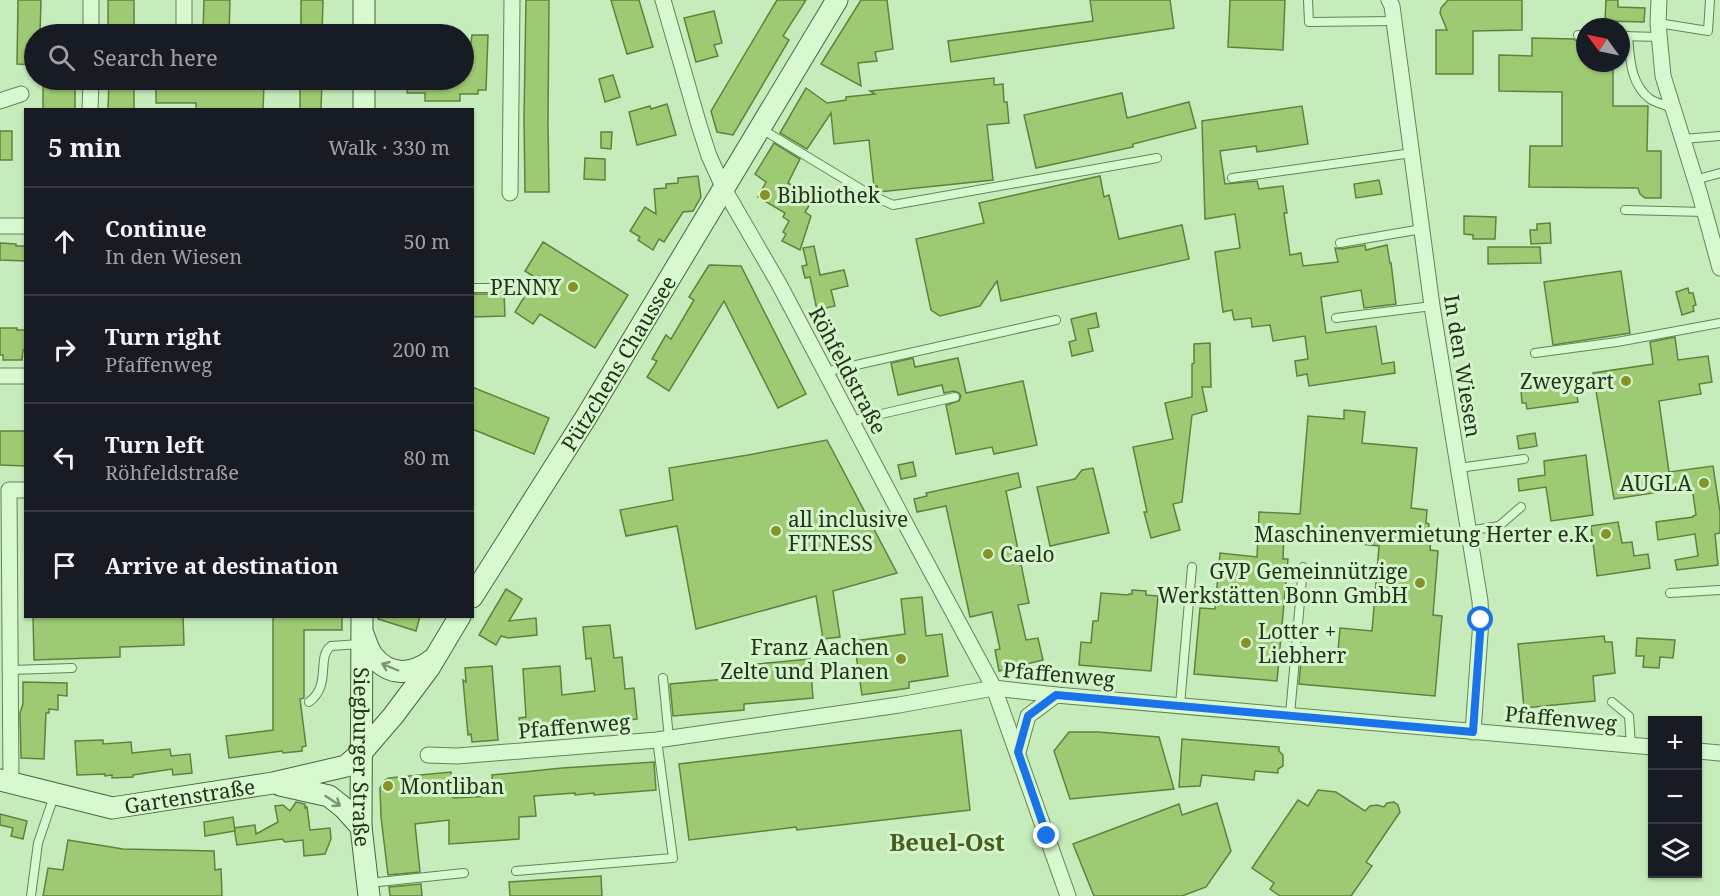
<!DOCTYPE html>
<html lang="en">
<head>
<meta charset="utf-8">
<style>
  body { margin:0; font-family:"Noto Serif",serif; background:#20242c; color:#f1f3f6 }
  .controls { position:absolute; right:18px; bottom:18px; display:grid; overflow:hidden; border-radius:0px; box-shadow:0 2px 4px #0004 }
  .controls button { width:54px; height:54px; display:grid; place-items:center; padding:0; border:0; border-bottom:2px solid #363941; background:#171b24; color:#f1f3f6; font:30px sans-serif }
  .compass { position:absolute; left:1576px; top:18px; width:54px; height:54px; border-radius:50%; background:#171b24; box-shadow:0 2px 4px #0004; rotate:303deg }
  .stop { position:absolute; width:18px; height:18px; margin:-14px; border:4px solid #1a73e8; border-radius:50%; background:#fff }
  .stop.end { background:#1a73e8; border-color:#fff; box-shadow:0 2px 6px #0008 }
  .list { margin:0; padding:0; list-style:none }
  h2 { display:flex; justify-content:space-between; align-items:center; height:78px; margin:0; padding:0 24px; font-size:26px }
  h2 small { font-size:20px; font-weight:400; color:#9ea1a6 }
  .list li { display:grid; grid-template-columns:39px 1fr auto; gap:18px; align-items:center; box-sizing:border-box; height:108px; padding:0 24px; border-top:2px solid #363941 }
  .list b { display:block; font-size:22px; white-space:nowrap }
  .list p { margin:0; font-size:20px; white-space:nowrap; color:#9ea1a6 }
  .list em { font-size:20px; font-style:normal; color:#9ea1a6 }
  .icon { flex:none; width:33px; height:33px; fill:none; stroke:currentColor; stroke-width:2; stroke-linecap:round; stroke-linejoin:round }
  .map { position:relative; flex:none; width:1720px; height:896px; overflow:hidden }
  .search { position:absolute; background:#171b24; box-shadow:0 2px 4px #0004; left:24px; top:24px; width:450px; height:66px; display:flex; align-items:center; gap:15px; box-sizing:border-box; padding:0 21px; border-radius:33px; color:#9ea1a6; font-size:22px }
  .panel { position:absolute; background:#171b24; box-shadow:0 2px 4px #0004; left:24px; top:108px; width:450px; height:510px; border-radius:0px }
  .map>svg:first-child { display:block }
  .building { fill:#9eca73; stroke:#60823d; stroke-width:1.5 }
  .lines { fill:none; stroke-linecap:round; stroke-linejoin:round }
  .lane-casing { stroke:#678356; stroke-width:10 }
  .street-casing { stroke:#678356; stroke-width:17 }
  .secondary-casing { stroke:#4b653a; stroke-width:23 }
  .lane { stroke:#d8f8cf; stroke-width:8 }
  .street { stroke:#d8f8cf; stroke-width:15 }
  .secondary { stroke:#d8f8cf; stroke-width:21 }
  .oneway { stroke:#7e9675 }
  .route { stroke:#1a73e8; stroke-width:8 }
  .poi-dot { fill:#889128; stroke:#d4f4cc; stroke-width:2 }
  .labels { text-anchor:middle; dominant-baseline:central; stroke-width:6; stroke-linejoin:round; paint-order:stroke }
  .poi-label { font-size:21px; fill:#25331b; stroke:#d4f4cc; text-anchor:end }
  .street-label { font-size:21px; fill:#25331b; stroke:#d4f4cc }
  .quarter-label { font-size:24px; font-weight:bold; fill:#4a5e1b; stroke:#d4f4cc }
</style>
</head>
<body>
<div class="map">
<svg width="1720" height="896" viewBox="0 0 1720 896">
  <rect width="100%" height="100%" fill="#c6ecbc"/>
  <g class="building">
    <polygon points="18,0 41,0 40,34 34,34 34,65 17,64"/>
    <rect x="108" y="0" width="26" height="34"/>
    <polygon points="204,0 230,0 229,34 203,34"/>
    <polygon points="301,0 323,0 322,34 301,34"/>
    <polygon points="526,0 549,0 548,122 549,192 525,192 524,118"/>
    <polygon points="611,0 639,0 653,47 627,54"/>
    <polygon points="777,0 806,0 783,36 789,40 733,135 717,132 711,111"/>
    <polygon points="861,0 887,0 893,49 875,52 877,61 858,63 861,86 821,64"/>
    <polygon points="1090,0 1170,0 1174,28 951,62 948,41 1093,21"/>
    <polygon points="1230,0 1285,0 1283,50 1228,47"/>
    <polygon points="1448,0 1522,0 1522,30 1473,31 1473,74 1436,74 1436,30 1447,30 1440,13 1441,8"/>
    <polygon points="1606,0 1618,0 1618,7 1645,8 1644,22 1605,21"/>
    <polygon points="714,11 722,43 714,45 718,56 696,62 684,18"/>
    <polygon points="472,35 488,35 486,90 478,90 478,94 460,94 460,101 425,101 425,93 407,93 408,80 464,80 464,43 471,43"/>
    <polygon points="1532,38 1573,39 1577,41 1585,41 1585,63 1613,63 1613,106 1648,106 1647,151 1661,151 1661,198 1645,198 1640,194 1638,188 1529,187 1530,146 1562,146 1562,92 1499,91 1499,55 1532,56"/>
    <polygon points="613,75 620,97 605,102 599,79"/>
    <polygon points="994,78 994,85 1003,84 1004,102 1007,102 1009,123 987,125 993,180 879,192 877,186 874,187 869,140 834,144 831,113 807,149 780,133 806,88 827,103 846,100 846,97 875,94 870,91"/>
    <rect x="43" y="80" width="32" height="30"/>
    <polygon points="109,80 134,80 134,110 108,110"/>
    <polygon points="156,80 196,80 196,84 264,84 263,110 196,110 196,103 156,103"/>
    <polygon points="300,80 322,80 321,110 300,110"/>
    <polygon points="1122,93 1127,118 1189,102 1196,128 1133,144 1133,147 1036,168 1024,115"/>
    <polygon points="667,104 676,135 637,145 629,112 650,106 651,109"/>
    <polygon points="1302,106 1308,144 1257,152 1256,146 1220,151 1225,184 1257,181 1259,189 1283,186 1287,213 1284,213 1290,255 1301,253 1303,266 1338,262 1335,248 1341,249 1365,245 1366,250 1387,245 1390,263 1391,263 1396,304 1364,308 1361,290 1321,297 1326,333 1376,326 1382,364 1394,362 1395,373 1309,386 1307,374 1297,376 1295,361 1308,359 1305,336 1273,341 1270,325 1252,327 1251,318 1234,320 1232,310 1223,312 1215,252 1240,248 1235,214 1205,219 1202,121"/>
    <rect x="0" y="131" width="12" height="29"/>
    <polygon points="601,132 612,132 611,149 601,148"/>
    <polygon points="774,143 800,159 788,183 806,194 803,199 810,204 805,212 811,216 800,250 782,241 786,234 783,232 789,221 783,217 785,213 758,197 766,182 755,174"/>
    <polygon points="585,158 605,159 605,180 584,179"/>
    <polygon points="698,176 701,197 693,211 683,212 664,242 659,239 653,250 638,240 640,237 630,231 645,207 656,214 654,189 666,188 666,184 678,183 678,178"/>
    <polygon points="1100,176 1104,197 1109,195 1119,239 1182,225 1189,259 1001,301 997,281 980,306 940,316 931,310 916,239 984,223 979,203"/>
    <polygon points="1379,180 1382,194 1356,198 1354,184"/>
    <polygon points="1464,216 1496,217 1495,239 1473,239 1473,235 1464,234"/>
    <polygon points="1550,223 1551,243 1531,244 1530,230 1537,230 1537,224"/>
    <polygon points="543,242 628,295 595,348 540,314 533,324 515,312 536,278 525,271"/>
    <polygon points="0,243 16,244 16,246 26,246 26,261 0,260"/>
    <polygon points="814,246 820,275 844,270 848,286 831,290 835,306 817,310 810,277 805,278 802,266 807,265 803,248"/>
    <polygon points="1488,247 1540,247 1541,263 1488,264"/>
    <polygon points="709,265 741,266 806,394 778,408 724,301 669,391 647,377 657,361 652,359 666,335 671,339 694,300 689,297"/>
    <polygon points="1621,271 1630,333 1553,345 1544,282"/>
    <polygon points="1688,288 1689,293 1693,293 1696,305 1693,306 1694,311 1682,315 1676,292"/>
    <polygon points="472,294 504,294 505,316 472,317"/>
    <polygon points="1096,313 1099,327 1088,329 1093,351 1072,356 1069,342 1076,340 1071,319"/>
    <polygon points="0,328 17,328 17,330 26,330 26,350 23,350 22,360 3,360 3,355 0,355"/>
    <polygon points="1675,337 1678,360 1708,356 1712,382 1699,384 1701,394 1659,401 1669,472 1713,466 1720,512 1720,533 1715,534 1718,565 1677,570 1675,560 1698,556 1695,534 1658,540 1656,522 1693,517 1693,516 1696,515 1692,487 1614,499 1593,373 1653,364 1650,342"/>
    <polygon points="1210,343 1211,387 1202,387 1207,411 1192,415 1182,502 1173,504 1180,530 1151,538 1144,512 1147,512 1133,447 1173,439 1165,403 1192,397 1192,364 1194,363 1194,344"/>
    <polygon points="913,358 915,367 958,358 966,393 1023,381 1037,445 994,454 992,447 956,454 946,405 959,401 961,396 959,393 954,391 944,393 942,385 898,395 891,363"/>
    <polygon points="1574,376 1578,402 1527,409 1526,403 1522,403 1521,390 1524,390 1523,384"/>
    <polygon points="472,387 549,418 534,454 472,429"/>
    <polygon points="1344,410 1365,412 1362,443 1417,448 1411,508 1427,510 1426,523 1429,524 1428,537 1431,537 1430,550 1438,551 1433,615 1442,616 1435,696 1299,684 1301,660 1337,663 1340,628 1372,631 1379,546 1284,536 1283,559 1288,559 1277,681 1194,674 1200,608 1215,609 1220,553 1257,557 1259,512 1300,514 1308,416 1344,419"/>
    <polygon points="0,431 26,431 26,466 0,465"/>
    <polygon points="1535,433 1537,446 1519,449 1517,436"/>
    <polygon points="827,440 897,573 833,591 840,637 823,639 816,596 696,629 677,526 626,536 620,510 673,500 669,468 748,455"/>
    <polygon points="1586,455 1593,515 1551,521 1546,487 1519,491 1518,479 1545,475 1544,461"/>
    <polygon points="913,462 916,476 901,479 898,465"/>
    <polygon points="1093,468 1109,533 1050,546 1037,487 1075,479 1082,470"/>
    <polygon points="1018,473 1021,487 1006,491 1029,603 1018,605 1026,640 1038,638 1043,660 999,671 995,650 1000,649 992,612 970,617 946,506 917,512 914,499 927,496 926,493"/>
    <polygon points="1618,522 1622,543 1632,542 1634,556 1648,554 1650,568 1597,576 1591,526"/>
    <polygon points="506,589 522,599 509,621 536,618 537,635 508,638 501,636 496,645 479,635"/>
    <polygon points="1132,590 1146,591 1146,595 1158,596 1151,671 1079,665 1081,642 1091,643 1093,621 1098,621 1101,593 1128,595 1129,594 1132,594"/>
    <polygon points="922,597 926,636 942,634 948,676 909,682 909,688 862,695 854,641 905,634 901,599"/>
    <polygon points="33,616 183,616 184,645 120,647 120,657 34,660"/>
    <polygon points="273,616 342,616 342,630 304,630 304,698 300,699 306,746 302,747 302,751 283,753 282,751 229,758 226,736 273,730"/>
    <polygon points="379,616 420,616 416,631 378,619"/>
    <polygon points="610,625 614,658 622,657 625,689 634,688 637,719 520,730 519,718 526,717 523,669 560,666 562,695 595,691 591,658 586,659 583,627"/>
    <polygon points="1604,636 1605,642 1612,642 1615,673 1593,676 1595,701 1524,708 1518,644"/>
    <polygon points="1637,638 1675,640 1673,658 1660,657 1659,668 1643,667 1644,656 1636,656"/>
    <polygon points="810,659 813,698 744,704 744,710 673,716 670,684 759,676 758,664"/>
    <polygon points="492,666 498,740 472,742 471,734 468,735 463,680 466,682 465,668"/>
    <polygon points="23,682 67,683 67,696 58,695 58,710 49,709 49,713 46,713 44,759 21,758 20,713 23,704"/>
    <polygon points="961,730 970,810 797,830 796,827 689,840 679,764"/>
    <polygon points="1069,732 1098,732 1159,737 1174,789 1070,799 1054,751"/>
    <polygon points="1182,739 1279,747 1279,751 1283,755 1283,766 1278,769 1278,773 1255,771 1254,780 1202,775 1200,786 1179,787"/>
    <polygon points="103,740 103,744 131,742 132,753 170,749 171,756 190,754 192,773 173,775 172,769 133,775 133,777 112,778 112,775 105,776 105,774 77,775 75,741"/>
    <polygon points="654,762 656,790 594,795 594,793 575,795 575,793 534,796 536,816 519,817 519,839 449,844 449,820 415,824 420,872 388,875 381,817 380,788 385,780 389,778 451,772 453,798 493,796 492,775 562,768"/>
    <polygon points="1318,790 1336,792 1365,811 1370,806 1377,805 1384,807 1387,803 1394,802 1398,805 1400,812 1366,862 1372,866 1351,896 1280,896 1270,889 1274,883 1252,868 1298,800 1308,806"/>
    <polygon points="296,802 305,804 305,808 307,807 310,830 330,828 331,839 325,854 304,856 303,840 285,842 282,839 237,845 234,828 255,825 256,834 278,822 275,806 283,805 290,811"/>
    <polygon points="1217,803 1231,851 1206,887 1182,896 1094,896 1073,844 1179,804 1182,815"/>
    <polygon points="0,814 27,821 23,839 11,836 13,828 0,825"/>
    <polygon points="233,817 235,831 205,836 204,822"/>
    <polygon points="68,840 123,849 214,851 215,870 221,869 222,896 43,896 48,868 63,870"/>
    <polygon points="601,876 602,896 510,896 509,882"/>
    <polygon points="421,884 422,896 390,896 389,887"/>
  </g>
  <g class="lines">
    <defs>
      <g id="lane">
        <polyline points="1308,0 1309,22 1394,21"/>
        <polyline points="1658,23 1708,31 1710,0"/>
        <polyline points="1578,35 1585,35"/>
        <polyline points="1621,36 1659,37"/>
        <path d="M1628 36C1630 58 1630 84 1650 99 1656 103 1666 105 1673 108"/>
        <polyline points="760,128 869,194 893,205 1157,158"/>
        <polyline points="1683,139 1720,136"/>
        <polyline points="1232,178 1412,153"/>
        <polyline points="1695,180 1720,173"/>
        <polyline points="1625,210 1704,212"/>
        <polyline points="1340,243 1422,229"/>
        <polyline points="472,288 499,288"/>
        <polyline points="1336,318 1432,306"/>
        <polyline points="1535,353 1617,342 1720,323"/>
        <polyline points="825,372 1056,320"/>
        <polyline points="851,421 955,397"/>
        <polyline points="1458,468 1524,459"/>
        <polyline points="1468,531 1499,526 1521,507"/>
        <polyline points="1670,593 1720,590"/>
        <polyline points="11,670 72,668"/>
        <polyline points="663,678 669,738"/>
        <path d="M309 702C332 685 316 657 331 646L360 644"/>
        <polyline points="1612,702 1629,716 1631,746"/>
        <polyline points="1180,705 1192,567"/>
        <polyline points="1290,715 1303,567"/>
        <polyline points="516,871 673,858 657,740"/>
        <polyline points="369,883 464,873"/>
        <polyline points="31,896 38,843 54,796"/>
      </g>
      <g id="street">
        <polyline points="663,0 699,125 709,156 724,189 779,284 912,536 994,688 1068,896"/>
        <polyline points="1389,0 1392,6 1432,306 1480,601 1481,620 1473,732"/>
        <polyline points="1659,0 1658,23 1663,76 1700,195 1720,268"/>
        <polyline points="91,34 91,0"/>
        <polyline points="184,34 184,0"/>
        <polyline points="0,101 21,94"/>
        <polyline points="90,110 91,80"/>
        <polyline points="510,193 512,0"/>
        <polyline points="0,226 26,226"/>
        <polyline points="0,376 26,376"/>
        <polyline points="1698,751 1720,753"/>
        <polyline points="1018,752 1028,716 1056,695"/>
        <polyline points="428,755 457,756 657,740 899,705 994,688 1056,695 1652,747"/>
        <polyline points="11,783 9,490 26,490"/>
      </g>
      <g id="secondary">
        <polyline points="364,34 364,0"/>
        <polyline points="364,110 364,80"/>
        <path id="s1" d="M472 597 585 419 837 0"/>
        <path id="s2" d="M362 616 361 827 369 896"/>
        <path d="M363 634C366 641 368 650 373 656 390 677 412 675 432 660"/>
        <path id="s3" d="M0 780 112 808 273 783 346 766 362 752 393 716 429 668 460 616"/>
        <polyline points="280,785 329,796 344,808 361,827"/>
      </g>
    </defs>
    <use href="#lane" class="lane-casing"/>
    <use href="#street" class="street-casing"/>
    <use href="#secondary" class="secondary-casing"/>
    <use href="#lane" class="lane"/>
    <use href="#street" class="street"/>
    <use href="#secondary" class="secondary"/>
  </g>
  <defs><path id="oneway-shaft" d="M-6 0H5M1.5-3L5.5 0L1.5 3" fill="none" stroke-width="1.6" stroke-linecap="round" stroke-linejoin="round" transform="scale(1.5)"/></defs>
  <g class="oneway">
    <use href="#oneway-shaft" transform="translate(390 667) rotate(-157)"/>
    <use href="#oneway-shaft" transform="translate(333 801) rotate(33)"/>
  </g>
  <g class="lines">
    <polyline class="route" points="1047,836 1018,752 1028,716 1056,695 1473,732 1481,620"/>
  </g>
  <g class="poi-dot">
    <circle cx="765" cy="195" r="6"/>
    <circle cx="573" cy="287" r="6"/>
    <circle cx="1626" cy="381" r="6"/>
    <circle cx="1704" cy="483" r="6"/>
    <circle cx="776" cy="531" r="6"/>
    <circle cx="1606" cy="534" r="6"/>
    <circle cx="988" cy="554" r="6"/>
    <circle cx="1420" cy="583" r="6"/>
    <circle cx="1246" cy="643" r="6"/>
    <circle cx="901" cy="659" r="6"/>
    <circle cx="388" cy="786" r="6"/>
  </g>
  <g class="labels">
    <g class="poi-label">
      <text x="777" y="195" text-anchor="start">Bibliothek</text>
      <text x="561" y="287">PENNY</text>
      <text x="1614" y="381">Zweygart</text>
      <text x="1692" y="483">AUGLA</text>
      <text x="788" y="519" text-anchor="start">all inclusive<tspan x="788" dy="24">FITNESS</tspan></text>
      <text x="1594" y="534">Maschinenvermietung Herter e.K.</text>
      <text x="1000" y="554" text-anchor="start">Caelo</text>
      <text x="1408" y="571">GVP Gemeinnützige<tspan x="1408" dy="24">Werkstätten Bonn GmbH</tspan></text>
      <text x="1258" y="631" text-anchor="start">Lotter +<tspan x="1258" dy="24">Liebherr</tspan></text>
      <text x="889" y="647">Franz Aachen<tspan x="889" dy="24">Zelte und Planen</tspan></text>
      <text x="400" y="786" text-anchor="start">Montliban</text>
    </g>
    <g class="street-label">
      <text stroke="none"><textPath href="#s1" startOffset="276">Pützchens Chaussee</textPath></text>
      <text transform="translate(1463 366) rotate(81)">In den Wiesen</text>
      <text transform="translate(848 370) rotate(62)">Röhfeldstraße</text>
      <text transform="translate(1059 674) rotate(5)">Pfaffenweg</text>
      <text transform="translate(1561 718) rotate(5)">Pfaffenweg</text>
      <text transform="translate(574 726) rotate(-5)">Pfaffenweg</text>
      <text stroke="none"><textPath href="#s2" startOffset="141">Siegburger Straße</textPath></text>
      <text stroke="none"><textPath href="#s3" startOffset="194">Gartenstraße</textPath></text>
    </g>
    <g class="quarter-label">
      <text x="947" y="841">Beuel-Ost</text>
    </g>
  </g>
</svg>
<div class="controls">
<button>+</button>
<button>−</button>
<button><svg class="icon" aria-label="layers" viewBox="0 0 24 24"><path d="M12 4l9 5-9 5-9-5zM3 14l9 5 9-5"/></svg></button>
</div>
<svg class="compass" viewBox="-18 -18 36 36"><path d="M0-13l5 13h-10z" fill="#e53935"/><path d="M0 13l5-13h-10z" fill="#9ea1a6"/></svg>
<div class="stop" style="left:1481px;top:620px"></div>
<div class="stop end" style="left:1047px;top:836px"></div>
<div class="search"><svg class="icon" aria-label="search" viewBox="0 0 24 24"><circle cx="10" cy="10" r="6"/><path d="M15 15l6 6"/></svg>Search here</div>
<section class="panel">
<h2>5 min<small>Walk · 330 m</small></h2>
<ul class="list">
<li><svg class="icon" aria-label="ahead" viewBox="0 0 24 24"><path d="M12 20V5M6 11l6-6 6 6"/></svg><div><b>Continue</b><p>In den Wiesen</p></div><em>50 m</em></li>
<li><svg class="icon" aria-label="right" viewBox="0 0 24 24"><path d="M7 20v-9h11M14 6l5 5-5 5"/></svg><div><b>Turn right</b><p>Pfaffenweg</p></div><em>200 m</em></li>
<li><svg class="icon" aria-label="left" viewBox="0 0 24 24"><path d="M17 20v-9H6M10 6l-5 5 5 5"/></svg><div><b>Turn left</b><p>Röhfeldstraße</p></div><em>80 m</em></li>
<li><svg class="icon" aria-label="arrive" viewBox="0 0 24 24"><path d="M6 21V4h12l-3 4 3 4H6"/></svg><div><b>Arrive at destination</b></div></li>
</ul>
</section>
</div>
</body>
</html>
